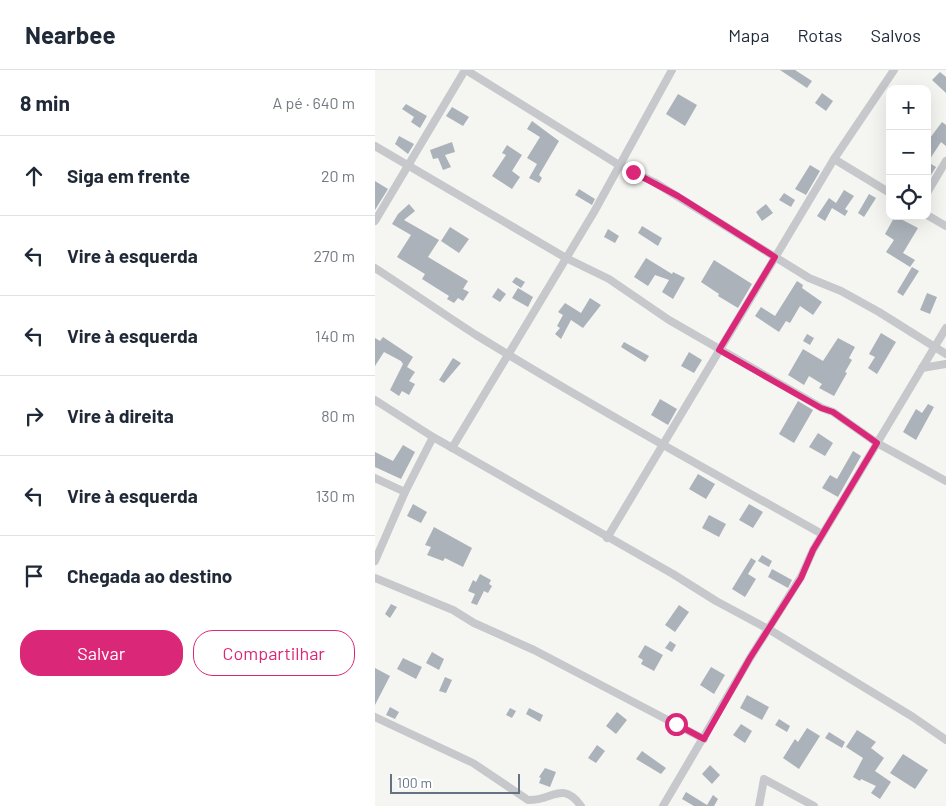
<!DOCTYPE html>
<html lang="pt">
<head>
<meta charset="utf-8">
<style>
  body { margin:0; font-family:Barlow,sans-serif; background:#f6f6f7; color:#1f2937 }
  .controls { position:absolute; right:15px; top:15px; display:grid; overflow:hidden; border-radius:10px; box-shadow:0 5px 20px #0002 }
  .controls button { width:45px; height:45px; display:grid; place-items:center; padding:0; border:0; border-bottom:1px solid #e0e1e3; background:#fff; color:#1f2937; font:25px sans-serif }
  .scale { position:absolute; left:15px; bottom:12px; width:130px; box-sizing:border-box; padding-left:5px; border:2px solid #647284; border-top:0; font-size:14px; line-height:18px; white-space:nowrap; color:#647284; -webkit-text-stroke:4px #fff; paint-order:stroke }
  .stop { position:absolute; width:15px; height:15px; margin:-11px; border:4px solid #db2777; border-radius:50%; background:#fff }
  .stop.end { background:#db2777; border-color:#fff; box-shadow:0 1px 5px #0008 }
  .list { margin:0; padding:0; list-style:none }
  h2 { display:flex; justify-content:space-between; align-items:center; height:65px; margin:0; padding:0 20px; font-size:21px }
  h2 small { font-size:16px; font-weight:400; color:#747a83 }
  .list li { display:grid; grid-template-columns:32px 1fr auto; gap:15px; align-items:center; box-sizing:border-box; height:80px; padding:0 20px; border-top:1px solid #e0e1e3 }
  .list b { display:block; font-size:19px; white-space:nowrap }
  .list em { font-size:16px; font-style:normal; color:#747a83 }
  .actions { display:flex; gap:10px; padding:15px 20px }
  .actions a { flex:1; padding:11px 0; border:1px solid #db2777; border-radius:20px; text-align:center; font-size:18px; color:#db2777 }
  .actions .main { background:#db2777; color:#fff }
  .icon { flex:none; width:28px; height:28px; fill:none; stroke:currentColor; stroke-width:2; stroke-linecap:round; stroke-linejoin:round }
  .map { position:relative; flex:none; width:571px; height:736px; overflow:hidden }
  header { display:flex; align-items:center; gap:30px; box-sizing:border-box; height:70px; padding:0 25px; background:#fff; border-bottom:1px solid #e0e1e3 }
  header strong { font-size:24px }
  nav { display:flex; gap:28px; margin-inline-start:auto; font-size:18px }
  main { display:flex }
  aside { flex:1; background:#fff }
  .map>svg:first-child { display:block }
  .building { fill:#abb2b9 }
  .lines { fill:none; stroke-linecap:round; stroke-linejoin:round }
  .minor { stroke:#c6c8cc; stroke-width:8 }
  .route { stroke:#db2777; stroke-width:6 }
</style>
</head>
<body>
<header>
<strong>Nearbee</strong>
<nav><a>Mapa</a><a>Rotas</a><a>Salvos</a></nav>
</header>
<main>
<aside>
<h2>8 min<small>A pé · 640 m</small></h2>
<ul class="list">
<li><svg class="icon" aria-label="ahead" viewBox="0 0 24 24"><path d="M12 20V5M6 11l6-6 6 6"/></svg><div><b>Siga em frente</b></div><em>20 m</em></li>
<li><svg class="icon" aria-label="left" viewBox="0 0 24 24"><path d="M17 20v-9H6M10 6l-5 5 5 5"/></svg><div><b>Vire à esquerda</b></div><em>270 m</em></li>
<li><svg class="icon" aria-label="left" viewBox="0 0 24 24"><path d="M17 20v-9H6M10 6l-5 5 5 5"/></svg><div><b>Vire à esquerda</b></div><em>140 m</em></li>
<li><svg class="icon" aria-label="right" viewBox="0 0 24 24"><path d="M7 20v-9h11M14 6l5 5-5 5"/></svg><div><b>Vire à direita</b></div><em>80 m</em></li>
<li><svg class="icon" aria-label="left" viewBox="0 0 24 24"><path d="M17 20v-9H6M10 6l-5 5 5 5"/></svg><div><b>Vire à esquerda</b></div><em>130 m</em></li>
<li><svg class="icon" aria-label="arrive" viewBox="0 0 24 24"><path d="M6 21V4h12l-3 4 3 4H6"/></svg><div><b>Chegada ao destino</b></div></li>
</ul>
<div class="actions"><a class="main">Salvar</a><a>Compartilhar</a></div>
</aside>
<div class="map">
<svg width="571" height="736" viewBox="0 0 571 736">
  <rect width="100%" height="100%" fill="#f5f6f2"/>
  <g class="building">
    <polygon points="405,0 420,0 437,11 432,18"/>
    <polygon points="565,2 571,7 571,23 557,10"/>
    <polygon points="447,23 458,31 451,41 440,33"/>
    <polygon points="303,24 322,35 310,56 291,44"/>
    <polygon points="31,34 52,46 45,58 36,52 39,47 27,39"/>
    <polygon points="77,37 94,47 88,56 71,46"/>
    <polygon points="157,51 184,71 164,105 167,108 164,113 154,108 162,94 152,88 165,67 152,59"/>
    <polygon points="567,52 571,55 571,76 566,72 553,92 561,97 554,108 552,106 552,72"/>
    <polygon points="24,66 39,74 33,84 20,74"/>
    <polygon points="77,72 80,82 70,85 76,97 68,100 63,88 58,89 55,80"/>
    <polygon points="132,75 147,85 137,101 145,107 137,119 117,106 131,85 127,83"/>
    <polygon points="435,95 445,101 431,125 420,119"/>
    <polygon points="0,111 13,119 0,140"/>
    <polygon points="204,119 220,129 217,135 200,125"/>
    <polygon points="469,120 479,126 470,139 473,141 470,146 457,138 450,151 442,146 454,128 461,133"/>
    <polygon points="409,123 420,130 416,137 404,130"/>
    <polygon points="494,124 501,128 489,147 483,143"/>
    <polygon points="34,134 40,141 29,150 64,170 53,187 93,211 88,219 94,222 88,231 83,228 79,233 72,229 74,226 47,209 50,204 22,187 36,165 17,154 23,144"/>
    <polygon points="391,134 398,143 387,151 381,142"/>
    <polygon points="520,146 543,158 528,183 540,190 535,197 511,182 519,170 510,164"/>
    <polygon points="267,156 287,168 283,176 263,163"/>
    <polygon points="75,157 94,169 84,183 66,171"/>
    <polygon points="233,159 244,166 240,173 229,167"/>
    <polygon points="271,188 297,204 298,202 310,208 298,229 287,222 294,210 280,205 273,216 259,207"/>
    <polygon points="339,190 377,214 363,238 343,226 344,224 326,212"/>
    <polygon points="537,197 544,201 528,226 522,222"/>
    <polygon points="141,207 150,212 146,218 137,212"/>
    <polygon points="422,211 428,215 427,218 447,232 438,245 425,236 415,253 411,251 404,262 380,246 386,237 400,246"/>
    <polygon points="123,218 131,224 125,232 117,227"/>
    <polygon points="143,218 158,227 153,237 137,228"/>
    <polygon points="552,223 562,227 555,244 545,240"/>
    <polygon points="215,228 226,235 208,258 196,250 186,269 180,264 185,258 182,256 188,245 183,242 190,233 206,243"/>
    <polygon points="506,263 521,272 502,304 493,298 500,287 494,284"/>
    <polygon points="432,264 439,268 435,275 428,271"/>
    <polygon points="8,267 38,287 32,297 40,302 34,311 40,314 34,325 27,321 24,326 15,320 28,294 26,291 9,282 0,296 0,268 5,271"/>
    <polygon points="463,268 480,277 474,288 477,290 470,302 472,303 459,326 444,318 447,314 434,306 429,315 413,305 428,279 448,291"/>
    <polygon points="249,272 274,286 270,292 246,277"/>
    <polygon points="314,282 327,290 319,303 306,296"/>
    <polygon points="78,288 86,293 69,313 64,310"/>
    <polygon points="285,329 302,339 293,355 276,345"/>
    <polygon points="423,331 438,340 419,373 404,364"/>
    <polygon points="553,334 559,337 541,370 528,362 541,339 547,343"/>
    <polygon points="443,363 458,373 450,386 434,377"/>
    <polygon points="28,375 40,382 26,409 0,397 0,382 18,391"/>
    <polygon points="478,381 486,386 463,427 447,418 455,405 462,409"/>
    <polygon points="323,404 340,414 331,429 314,419"/>
    <polygon points="38,434 52,442 46,453 32,446"/>
    <polygon points="374,434 388,442 378,458 364,450"/>
    <polygon points="334,445 351,454 344,467 327,458"/>
    <polygon points="59,457 97,478 88,497 70,488 68,491 52,485 56,477 50,475"/>
    <polygon points="387,485 397,491 394,497 383,491"/>
    <polygon points="376,488 381,491 373,504 381,509 370,527 357,519"/>
    <polygon points="397,499 417,510 413,518 393,507"/>
    <polygon points="105,504 116,510 114,514 117,516 113,523 109,521 102,535 96,533 100,524 93,521 98,510 101,512"/>
    <polygon points="16,534 22,537 15,548 10,544"/>
    <polygon points="304,535 314,542 300,562 290,555"/>
    <polygon points="295,571 301,575 297,582 290,578"/>
    <polygon points="270,575 288,585 279,601 266,594 268,590 263,587"/>
    <polygon points="57,582 69,589 64,600 51,593"/>
    <polygon points="28,588 47,597 41,609 22,599"/>
    <polygon points="336,597 350,605 339,624 325,615"/>
    <polygon points="0,598 15,606 0,635"/>
    <polygon points="70,607 77,610 71,623 64,621"/>
    <polygon points="372,625 394,637 387,650 365,638"/>
    <polygon points="15,637 24,642 20,649 11,645"/>
    <polygon points="135,638 141,641 137,648 131,645"/>
    <polygon points="154,638 168,645 165,652 151,644"/>
    <polygon points="242,642 252,650 241,664 231,656"/>
    <polygon points="404,649 415,656 412,662 400,655"/>
    <polygon points="366,654 377,661 370,673 358,665"/>
    <polygon points="432,658 445,666 424,699 408,688 420,669 423,672"/>
    <polygon points="482,660 501,672 496,678 509,688 500,701 516,712 505,729 496,723 501,716 486,709 485,711 478,707 488,688 471,677"/>
    <polygon points="454,662 470,672 467,678 450,668"/>
    <polygon points="222,675 230,681 221,693 213,688"/>
    <polygon points="267,681 291,698 286,704 261,689"/>
    <polygon points="528,684 553,700 540,719 515,703"/>
    <polygon points="335,695 345,705 337,714 327,704"/>
    <polygon points="170,698 181,702 175,717 164,713 166,708 164,707"/>
    <polygon points="311,722 332,735 338,725 343,729 339,736 319,736 307,729"/>
  </g>
  <g class="lines">
    <g class="minor">
      <polyline points="91,0 244,95 279,112 434,208 466,221 504,242 571,284"/>
      <polyline points="0,76 191,188 234,209 294,250 447,338 458,342 502,373 571,411"/>
      <polyline points="459,89 519,0"/>
      <polyline points="552,123 571,91"/>
      <polyline points="552,145 571,156"/>
      <polyline points="0,151 90,0"/>
      <path d="M0 198C34 220 67 243 101 265 215 335 331 399 447 464"/>
      <polyline points="547,298 571,294"/>
      <polyline points="0,330 58,367 298,504 341,531 395,560 538,647 571,670"/>
      <polyline points="77,378 219,142 297,0"/>
      <polyline points="0,408 30,422"/>
      <polyline points="232,468 459,89 515,123"/>
      <polyline points="0,491 30,422 58,367"/>
      <polyline points="0,508 78,540 99,553 159,580 329,669"/>
      <path d="M0 647 98 693 153 730C177 731 187 710 206 736"/>
      <polyline points="288,736 375,588 426,507 438,480 571,258"/>
      <polyline points="384,736 389,709 439,736"/>
    </g>
  </g>
  <g class="lines">
    <polyline class="route" points="258,102 303,126 400,187 344,280 446,338 458,342 502,373 438,480 426,508 375,588 329,669 301,654"/>
  </g>
</svg>
<div class="controls">
<button>+</button>
<button>−</button>
<button><svg class="icon" aria-label="locate" viewBox="0 0 24 24"><circle cx="12" cy="12" r="6"/><path d="M12 2v4M12 18v4M2 12h4M18 12h4"/></svg></button>
</div>
<div class="scale">100 m</div>
<div class="stop" style="left:301px;top:654px"></div>
<div class="stop end" style="left:258px;top:102px"></div>
</div>
</main>
</body>
</html>
